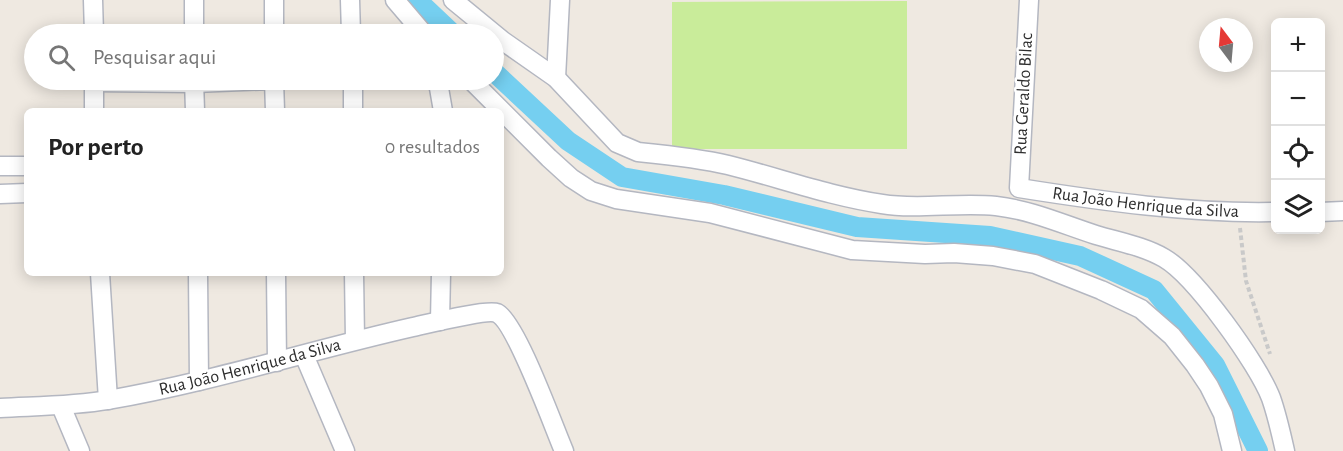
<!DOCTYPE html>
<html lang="pt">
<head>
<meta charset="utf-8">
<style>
  body { margin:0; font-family:"Alegreya Sans",sans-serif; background:#f6f6f6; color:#222 }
  .controls { position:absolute; right:18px; top:18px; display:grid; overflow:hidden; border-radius:9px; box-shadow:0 3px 15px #0003 }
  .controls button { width:54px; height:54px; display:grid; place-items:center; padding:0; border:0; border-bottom:2px solid #e0e0e0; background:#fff; color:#222; font:30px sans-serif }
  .compass { position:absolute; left:1199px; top:18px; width:54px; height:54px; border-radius:50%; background:#fff; box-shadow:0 3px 15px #0003; rotate:344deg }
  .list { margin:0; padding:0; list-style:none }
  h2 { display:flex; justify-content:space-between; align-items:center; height:78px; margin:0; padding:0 24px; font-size:26px }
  h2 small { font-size:20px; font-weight:400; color:#767676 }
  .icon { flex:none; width:33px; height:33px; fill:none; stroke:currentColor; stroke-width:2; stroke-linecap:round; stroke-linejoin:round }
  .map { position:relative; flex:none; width:1343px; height:451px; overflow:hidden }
  .search { position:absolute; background:#fff; box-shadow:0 3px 15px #0003; left:24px; top:24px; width:480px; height:66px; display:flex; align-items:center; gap:15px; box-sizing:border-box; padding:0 21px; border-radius:33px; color:#767676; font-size:22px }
  .panel { position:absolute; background:#fff; box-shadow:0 3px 15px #0003; left:24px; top:108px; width:480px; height:168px; border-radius:9px }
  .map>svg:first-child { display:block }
  .pitch { fill:#c9ec9a }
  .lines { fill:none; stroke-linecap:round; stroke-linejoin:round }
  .canal { stroke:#75cff0; stroke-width:20 }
  .minor-casing { stroke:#b4b7c1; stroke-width:21 }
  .path { stroke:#c9c9c9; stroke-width:4; stroke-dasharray:4.5 3; stroke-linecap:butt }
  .minor { stroke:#fff; stroke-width:18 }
  .labels { text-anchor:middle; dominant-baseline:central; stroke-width:5; stroke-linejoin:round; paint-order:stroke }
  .street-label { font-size:18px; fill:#2e2e2e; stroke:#fff }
</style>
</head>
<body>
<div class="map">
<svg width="1343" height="451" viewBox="0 0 1343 451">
  <rect width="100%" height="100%" fill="#efe9e1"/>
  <polygon class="pitch" points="907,1 907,149 672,149 672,2"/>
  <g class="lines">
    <g class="canal">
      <polyline points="417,0 453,34"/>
      <polyline points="494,72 568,141 622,177 724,195 857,227 990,236 1080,256 1154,290 1215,365 1258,451"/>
    </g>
    <defs>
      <g id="minor">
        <polyline points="93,0 94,34"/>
        <polyline points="194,0 194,34"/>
        <polyline points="274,0 274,34"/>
        <polyline points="350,0 351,34"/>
        <polyline points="395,0 424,34"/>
        <path d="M453 0 503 41 556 78 617 143 638 152C668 155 699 158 728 165 780 178 829 196 882 204 918 210 958 202 996 206 1031 210 1062 224 1096 235 1119 242 1143 246 1164 258 1195 276 1258 364 1271 398 1277 415 1281 433 1285 451"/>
        <path id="s1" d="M1029 0 1019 188C1101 201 1192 214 1276 212"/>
        <polyline points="556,78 560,0"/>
        <polyline points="194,80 195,111"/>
        <polyline points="274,80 275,111"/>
        <polyline points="353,80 353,111"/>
        <polyline points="436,80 439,88 443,111"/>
        <polyline points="471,80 549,158 571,178 591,191 616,199 710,213 852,250 925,254 954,253 993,256 1035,264 1101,290 1141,309 1172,336 1195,365 1209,386 1223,414 1232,451"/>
        <polyline points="94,82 194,83 272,80"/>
        <polyline points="94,111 94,80"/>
        <polyline points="0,166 27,166"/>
        <polyline points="0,194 27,193"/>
        <polyline points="1320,212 1343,211"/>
        <polyline points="100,273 108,400"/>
        <polyline points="198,273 199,381"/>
        <polyline points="276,273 277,362"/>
        <polyline points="354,273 355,340"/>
        <polyline points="440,321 441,273"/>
        <polyline points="304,355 345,451"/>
        <polyline points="61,406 80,451"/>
        <path id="s2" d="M0 408C36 406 73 406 108 400 212 382 311 350 413 327 427 324 487 309 497 313 516 322 554 428 564 451"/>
      </g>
    </defs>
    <use href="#minor" class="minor-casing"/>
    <polyline class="path" points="1240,228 1246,281 1270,354"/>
    <use href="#minor" class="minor"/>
  </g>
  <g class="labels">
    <g class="street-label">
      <text transform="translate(1024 94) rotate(-87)">Rua Geraldo Bilac</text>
      <text stroke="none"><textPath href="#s1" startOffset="316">Rua João Henrique da Silva</textPath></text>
      <text stroke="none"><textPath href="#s2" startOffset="254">Rua João Henrique da Silva</textPath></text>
    </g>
  </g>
</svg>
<div class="controls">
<button>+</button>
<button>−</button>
<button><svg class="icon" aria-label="locate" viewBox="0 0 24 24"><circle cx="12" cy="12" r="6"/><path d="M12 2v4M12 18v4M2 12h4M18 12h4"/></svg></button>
<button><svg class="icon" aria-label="layers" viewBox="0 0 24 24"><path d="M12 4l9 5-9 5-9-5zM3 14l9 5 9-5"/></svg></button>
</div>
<svg class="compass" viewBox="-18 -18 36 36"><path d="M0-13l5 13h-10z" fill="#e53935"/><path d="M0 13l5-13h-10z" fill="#767676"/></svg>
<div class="search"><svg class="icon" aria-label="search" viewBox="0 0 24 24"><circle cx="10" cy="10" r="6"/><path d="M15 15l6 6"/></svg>Pesquisar aqui</div>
<section class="panel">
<h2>Por perto<small>0 resultados</small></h2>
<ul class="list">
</ul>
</section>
</div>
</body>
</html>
